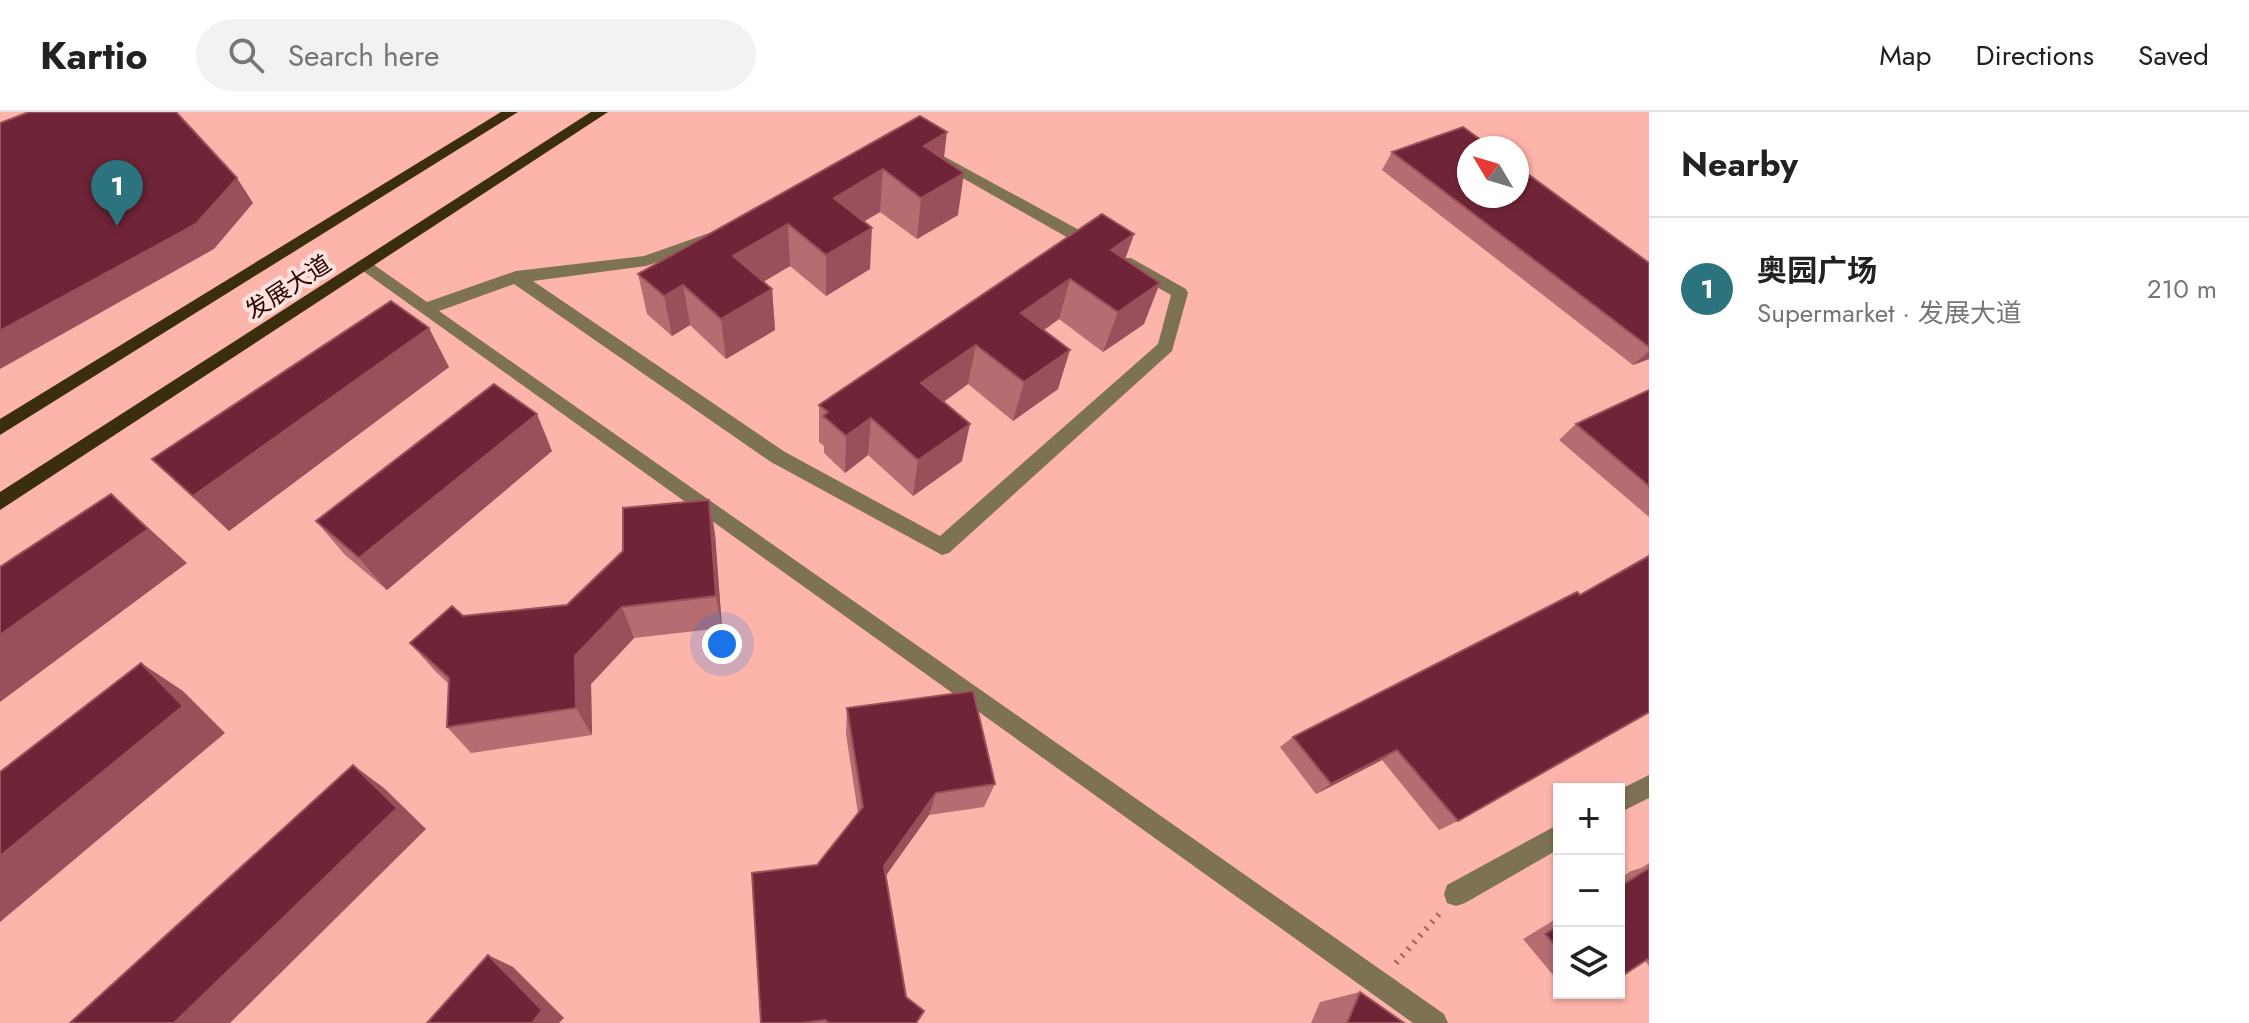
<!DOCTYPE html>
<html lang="en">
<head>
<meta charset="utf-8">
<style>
  body { margin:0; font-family:Jost,"Noto Sans SC",sans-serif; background:#f2f2f2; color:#222 }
  .controls { position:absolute; right:24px; bottom:24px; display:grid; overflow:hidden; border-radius:0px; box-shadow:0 2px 6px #0004 }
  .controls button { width:72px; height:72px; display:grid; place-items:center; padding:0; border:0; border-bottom:2px solid #e0e0e0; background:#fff; color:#222; font:40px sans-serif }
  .compass { position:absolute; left:1457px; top:24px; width:72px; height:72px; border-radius:50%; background:#fff; box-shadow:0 2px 6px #0004; rotate:308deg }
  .you { position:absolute; left:722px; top:532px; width:28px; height:28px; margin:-20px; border:6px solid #fff; border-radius:50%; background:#1a73e8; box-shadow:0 0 0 12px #1a73e833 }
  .badge { display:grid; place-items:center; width:52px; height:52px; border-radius:50%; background:#2b737d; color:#fff; font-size:26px; font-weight:700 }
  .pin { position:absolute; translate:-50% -66px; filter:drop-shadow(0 2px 4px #0008) }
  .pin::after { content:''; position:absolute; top:42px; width:28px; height:24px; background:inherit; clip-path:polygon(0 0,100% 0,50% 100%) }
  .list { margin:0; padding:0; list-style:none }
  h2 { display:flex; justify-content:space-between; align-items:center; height:104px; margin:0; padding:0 32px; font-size:34px }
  h2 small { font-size:26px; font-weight:400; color:#767676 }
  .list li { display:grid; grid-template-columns:52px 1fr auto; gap:24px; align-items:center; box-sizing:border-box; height:144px; padding:0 32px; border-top:2px solid #e0e0e0 }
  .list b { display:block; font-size:30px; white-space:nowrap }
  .list p { margin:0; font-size:26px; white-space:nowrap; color:#767676 }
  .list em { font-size:26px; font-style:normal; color:#767676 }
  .icon { flex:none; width:44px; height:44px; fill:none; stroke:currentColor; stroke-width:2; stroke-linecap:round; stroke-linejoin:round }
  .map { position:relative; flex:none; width:1649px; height:911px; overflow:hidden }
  header { display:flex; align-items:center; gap:48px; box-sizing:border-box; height:112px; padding:0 40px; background:#fff; border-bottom:2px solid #e0e0e0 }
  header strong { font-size:38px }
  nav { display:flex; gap:44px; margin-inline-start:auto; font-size:28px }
  .search { width:560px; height:72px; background:#f2f2f2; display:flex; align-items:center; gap:20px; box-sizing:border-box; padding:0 28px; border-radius:44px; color:#767676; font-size:30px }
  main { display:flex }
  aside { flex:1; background:#fff }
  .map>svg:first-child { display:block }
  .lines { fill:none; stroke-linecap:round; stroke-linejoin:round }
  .path { stroke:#9b655e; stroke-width:6; stroke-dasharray:2 7; stroke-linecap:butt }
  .minor { fill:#7e7255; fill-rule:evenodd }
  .major { fill:#3a2e0d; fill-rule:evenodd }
  .wall { fill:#b66c70 }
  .shaded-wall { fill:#9a4f5a }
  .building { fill:#702437; stroke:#9a4f5a; stroke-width:2 }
  .labels { text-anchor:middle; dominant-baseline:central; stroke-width:8; stroke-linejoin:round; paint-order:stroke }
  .street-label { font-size:24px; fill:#290a07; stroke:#ffe2de }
</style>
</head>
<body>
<header>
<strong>Kartio</strong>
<div class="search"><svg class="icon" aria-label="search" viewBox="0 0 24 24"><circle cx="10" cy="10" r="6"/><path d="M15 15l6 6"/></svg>Search here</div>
<nav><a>Map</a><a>Directions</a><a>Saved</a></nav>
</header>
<main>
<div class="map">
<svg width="1649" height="911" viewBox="0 0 1649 911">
  <rect width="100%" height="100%" fill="#fdb4aa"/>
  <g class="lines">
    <polyline class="path" points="1396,851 1440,801"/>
    <g class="minor">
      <polygon points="936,40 1103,131 1105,135 1103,139 1091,139 931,48 929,45"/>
      <polygon points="715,119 723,124 721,128 646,154 533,169 785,340 940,424 1158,232 1171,183 1119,154 1119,146 1131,146 1186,177 1188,181 1172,239 949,441 942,443 771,350 514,172 439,199 1444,902 1448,911 1413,911 356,154 364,148 370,150 427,190 516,159 644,144"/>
      <polygon points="1649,663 1649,686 1619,701 1619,678"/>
      <polygon points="1559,712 1559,737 1465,791 1456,794 1447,791 1444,782 1447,773"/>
    </g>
    <g class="major">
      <polygon points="501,0 518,0 0,323 0,307"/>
      <polygon points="591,0 608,0 0,398 0,380"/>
    </g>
  </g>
  <g class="wall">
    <polygon points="920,4 958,103 917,127 880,100 864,109 870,157 826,184 790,154 763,170 772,177 775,218 726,247 690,213 672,224 647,202 638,162"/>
    <polygon points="1392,40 1649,151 1649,247 1633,253 1382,58"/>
    <polygon points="1134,122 1125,148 1144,212 1103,240 1059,207 1044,218 1058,277 1013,309 968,272 944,290 962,349 913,384 868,343 845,361 824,341 824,334 819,330 819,293"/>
    <polygon points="449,255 229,419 190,383 152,347"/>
    <polygon points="1649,278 1649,405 1559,328 1576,312"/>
    <polygon points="552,339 387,478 345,443 316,409"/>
    <polygon points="709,388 715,422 722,516 634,526 591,572 592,623 471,641 447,615 449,572 436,560 410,531 463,504 567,493"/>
    <polygon points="1577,480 1458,709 1439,718 1382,648 1316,682 1280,635 1293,625"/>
    <polygon points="847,596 995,672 984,695 929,703 885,764 906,885 916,911 761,911 817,753 858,701 846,622"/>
    <polygon points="1649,751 1649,854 1645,849 1619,866 1619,767 1631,759 1641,756"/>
    <polygon points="1559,805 1559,870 1523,827"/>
    <polygon points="1360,880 1404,911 1311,911 1320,890"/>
    <polygon points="1568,881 1596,881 1571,885"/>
  </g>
  <g class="shaded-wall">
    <polygon points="947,20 942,63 924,34"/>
    <polygon points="883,57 880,100 833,128 834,86"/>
    <polygon points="964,61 958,103 917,127 921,86"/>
    <polygon points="237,66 253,91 214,137 0,257 0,219"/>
    <polygon points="788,112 790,154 737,185 733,144"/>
    <polygon points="872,116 870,157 826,184 826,143"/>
    <polygon points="1134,122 1119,163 1111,138"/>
    <polygon points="1070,167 1059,207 1011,241 1021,201"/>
    <polygon points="1160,171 1144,212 1103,240 1118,200"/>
    <polygon points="683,173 690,213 672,224 664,184"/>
    <polygon points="772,177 775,218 726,247 721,207"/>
    <polygon points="429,216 449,255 229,419 193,384"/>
    <polygon points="976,233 968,272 916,309 921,271"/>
    <polygon points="1070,238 1058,277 1013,309 1024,270"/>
    <polygon points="1649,239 1649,247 1633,253"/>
    <polygon points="537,302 552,339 387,478 359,446"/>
    <polygon points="871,306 868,343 845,361 846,324"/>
    <polygon points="970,312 962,349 913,384 918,348"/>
    <polygon points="111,382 187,451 0,590 0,523"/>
    <polygon points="709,388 715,422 722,516 716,484"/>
    <polygon points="622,495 634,526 591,572 592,623 576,596 575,544"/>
    <polygon points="141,551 183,579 225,621 0,810 0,744"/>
    <polygon points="1397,638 1382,648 1316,682 1331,672"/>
    <polygon points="353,653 384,676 426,717 230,911 174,911"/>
    <polygon points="936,681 929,703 880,772 884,754"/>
    <polygon points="488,843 513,855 564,906 559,911 532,911"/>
  </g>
  <g class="building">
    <polygon points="29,0 176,0 237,66 196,112 0,219 0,11"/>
    <polygon points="920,4 947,20 924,34 964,61 921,86 883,57 834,86 872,116 826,143 788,112 733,144 772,177 721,207 683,173 664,184 638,162"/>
    <polygon points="1463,15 1492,36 1469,36 1469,84 1517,84 1517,54 1649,151 1649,235 1392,40"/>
    <polygon points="1102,102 1134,122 1111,138 1160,171 1118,200 1070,167 1021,201 1070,238 1024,270 976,233 921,271 970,312 918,348 871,306 846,324 823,304 828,300 819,293"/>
    <polygon points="391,189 429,216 193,384 152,347"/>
    <polygon points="494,272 537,302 359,446 316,409"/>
    <polygon points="1649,278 1649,374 1576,312"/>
    <polygon points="111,382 148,417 0,523 0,455"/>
    <polygon points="709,388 716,484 622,495 575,544 576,596 447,615 449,566 410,531 452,494 463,504 567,493 623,439 623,396"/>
    <polygon points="1649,444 1649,600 1458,709 1397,638 1331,672 1293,625 1577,480 1580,483"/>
    <polygon points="141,551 183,594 0,744 0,660"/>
    <polygon points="973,579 995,672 936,681 884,754 906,885 924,899 916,911 829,911 825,908 800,911 761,911 752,761 817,753 863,695 847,596"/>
    <polygon points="353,653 397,696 174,911 70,911"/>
    <polygon points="1649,756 1649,846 1619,866 1619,775"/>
    <polygon points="1559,813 1559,838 1545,822"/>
    <polygon points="488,843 542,898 532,911 427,911"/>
    <polygon points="1360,880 1404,911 1347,911"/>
  </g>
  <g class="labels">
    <g class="street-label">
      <text transform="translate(288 175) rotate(-33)">发展大道</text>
    </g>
  </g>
</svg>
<div class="controls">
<button>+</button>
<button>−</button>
<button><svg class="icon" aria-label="layers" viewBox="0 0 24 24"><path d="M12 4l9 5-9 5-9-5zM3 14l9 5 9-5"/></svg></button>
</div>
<svg class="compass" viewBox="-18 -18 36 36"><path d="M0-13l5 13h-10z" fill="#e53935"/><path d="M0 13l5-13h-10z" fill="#767676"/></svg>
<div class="you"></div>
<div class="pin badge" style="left:117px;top:114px">1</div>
</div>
<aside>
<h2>Nearby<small></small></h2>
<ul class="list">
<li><span class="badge">1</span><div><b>奥园广场</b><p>Supermarket · 发展大道</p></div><em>210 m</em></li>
</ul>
</aside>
</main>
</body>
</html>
